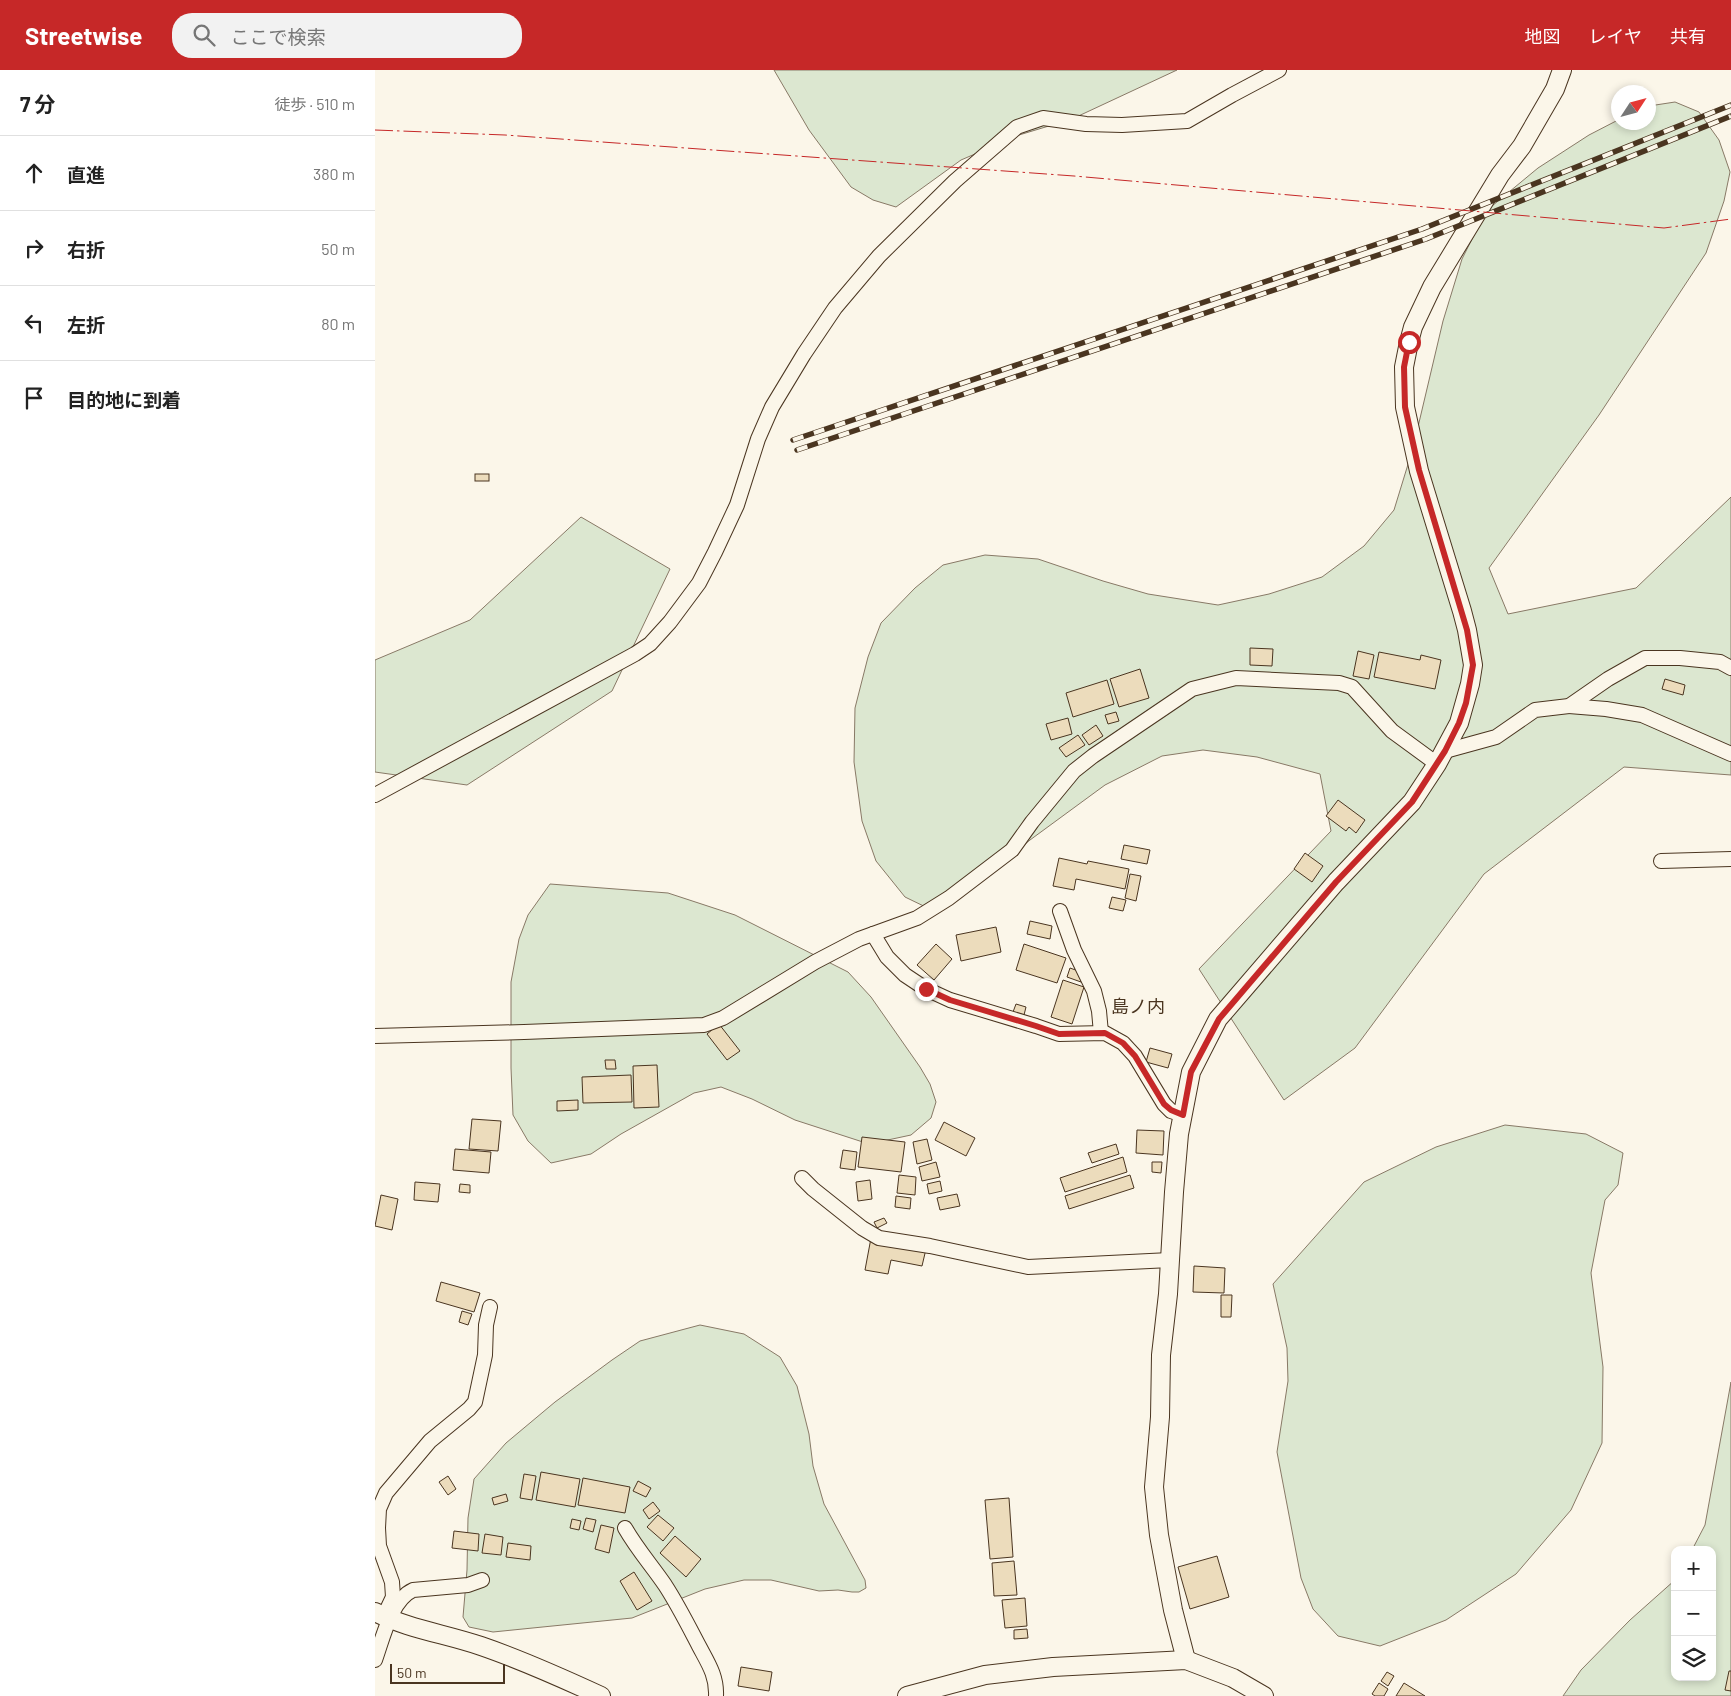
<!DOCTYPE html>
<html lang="ja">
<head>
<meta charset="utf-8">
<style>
  body { margin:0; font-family:Barlow,"Noto Sans JP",sans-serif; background:#f2f2f2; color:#222 }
  .controls { position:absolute; right:15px; bottom:15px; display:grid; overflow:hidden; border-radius:10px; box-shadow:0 2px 8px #0003 }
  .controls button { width:45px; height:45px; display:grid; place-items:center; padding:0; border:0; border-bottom:1px solid #e0e0e0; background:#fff; color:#222; font:25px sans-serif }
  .compass { position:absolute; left:1236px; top:15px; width:45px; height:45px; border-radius:50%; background:#fff; box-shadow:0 2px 8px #0003; rotate:54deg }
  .scale { position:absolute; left:15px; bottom:12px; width:115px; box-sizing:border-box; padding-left:5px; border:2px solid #4a3520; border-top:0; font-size:14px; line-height:18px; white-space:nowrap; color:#4a3520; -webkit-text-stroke:4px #fbf6e9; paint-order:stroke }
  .stop { position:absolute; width:15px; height:15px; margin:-11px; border:4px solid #c62828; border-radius:50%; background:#fff }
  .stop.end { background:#c62828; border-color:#fff; box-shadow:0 1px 5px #0008 }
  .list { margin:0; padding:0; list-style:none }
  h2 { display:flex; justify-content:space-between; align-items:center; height:65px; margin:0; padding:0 20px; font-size:21px }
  h2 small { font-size:16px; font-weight:400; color:#767676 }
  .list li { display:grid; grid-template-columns:32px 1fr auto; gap:15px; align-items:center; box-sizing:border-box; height:75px; padding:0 20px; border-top:1px solid #e0e0e0 }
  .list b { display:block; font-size:19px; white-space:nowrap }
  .list em { font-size:16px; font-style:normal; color:#767676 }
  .icon { flex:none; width:28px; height:28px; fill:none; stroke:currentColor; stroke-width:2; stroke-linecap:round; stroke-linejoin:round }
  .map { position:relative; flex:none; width:1356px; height:1626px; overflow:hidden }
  header { display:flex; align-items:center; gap:30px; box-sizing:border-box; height:70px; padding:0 25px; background:#c62828; color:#fff }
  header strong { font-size:24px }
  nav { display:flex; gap:28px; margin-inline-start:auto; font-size:18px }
  .search { width:350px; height:45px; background:#f2f2f2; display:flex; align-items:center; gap:12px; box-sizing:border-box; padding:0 18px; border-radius:20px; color:#767676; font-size:19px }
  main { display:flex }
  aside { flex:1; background:#fff }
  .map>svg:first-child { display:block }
  .green { fill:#dce7d0; stroke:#887966 }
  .building { fill:#ecdcbc; stroke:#4a3520 }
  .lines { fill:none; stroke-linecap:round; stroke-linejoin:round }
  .minor-casing { stroke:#4a3520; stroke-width:16 }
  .tertiary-casing { stroke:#4a3520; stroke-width:20 }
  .minor { stroke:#fbf6e9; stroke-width:14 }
  .tertiary { stroke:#fbf6e9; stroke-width:18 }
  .rail-casing { stroke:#4a3520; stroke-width:5.5 }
  .rail { stroke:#fbf6e9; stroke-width:4; stroke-dasharray:11; stroke-linecap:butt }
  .power { stroke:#c62828; stroke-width:1; stroke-dasharray:18 4 2.5 4; stroke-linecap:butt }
  .route { stroke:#c62828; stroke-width:6 }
  .labels { text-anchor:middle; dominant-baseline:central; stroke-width:4; stroke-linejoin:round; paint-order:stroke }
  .quarter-label { font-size:18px; fill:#4a3520; stroke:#fbf6e9 }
</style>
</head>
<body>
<header>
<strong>Streetwise</strong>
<div class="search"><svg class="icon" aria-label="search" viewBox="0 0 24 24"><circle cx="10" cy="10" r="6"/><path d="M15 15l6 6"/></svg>ここで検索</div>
<nav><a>地図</a><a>レイヤ</a><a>共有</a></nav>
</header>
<main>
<aside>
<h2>7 分<small>徒歩 · 510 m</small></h2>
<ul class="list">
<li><svg class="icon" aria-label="ahead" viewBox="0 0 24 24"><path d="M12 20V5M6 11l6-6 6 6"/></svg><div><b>直進</b></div><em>380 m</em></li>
<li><svg class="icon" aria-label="right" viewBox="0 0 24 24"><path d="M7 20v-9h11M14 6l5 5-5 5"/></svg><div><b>右折</b></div><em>50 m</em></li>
<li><svg class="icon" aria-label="left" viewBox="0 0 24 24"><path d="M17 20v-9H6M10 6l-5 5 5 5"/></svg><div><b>左折</b></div><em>80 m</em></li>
<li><svg class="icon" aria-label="arrive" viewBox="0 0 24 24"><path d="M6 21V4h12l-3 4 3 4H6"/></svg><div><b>目的地に到着</b></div></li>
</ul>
</aside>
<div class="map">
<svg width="1356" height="1626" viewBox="0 0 1356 1626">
  <rect width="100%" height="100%" fill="#fbf6e9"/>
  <g class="green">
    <polygon points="399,0 802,0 697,49 644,65 586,90 521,137 498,130 476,117 434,60"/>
    <polygon points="1300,32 1324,42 1344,70 1355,102 1349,131 1331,183 1224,345 1114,498 1133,544 1261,518 1356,427 1356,705 1249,697 1109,804 980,978 909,1030 824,899 956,761 945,704 882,687 828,680 787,686 730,715 655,770 591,822 559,841 530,827 501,791 487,751 479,692 480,638 493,587 506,553 540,518 568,495 610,485 663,489 728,511 773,524 843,535 894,524 947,507 989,476 1019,440 1038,378 1068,251 1087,189 1111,141 1163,98 1214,65 1243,50 1244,52 1274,52 1274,36"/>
    <polygon points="206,447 295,499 237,621 92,715 0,702 0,590 95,550"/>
    <polygon points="175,814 293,823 360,845 473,902 496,927 545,997 555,1014 561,1032 556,1048 536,1065 494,1074 420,1050 377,1029 346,1017 319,1023 246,1064 216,1084 176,1093 153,1071 138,1045 136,998 136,912 144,869 153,845"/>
    <polygon points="1130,1055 1211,1064 1248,1083 1243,1115 1230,1130 1216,1203 1228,1297 1227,1373 1196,1440 1141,1504 1071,1550 1005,1576 963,1566 938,1539 926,1508 902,1382 913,1311 912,1278 898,1214 989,1112 1061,1077"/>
    <polygon points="325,1255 369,1264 405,1287 422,1316 434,1364 438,1396 449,1434 490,1510 491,1518 484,1522 477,1522 463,1520 444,1521 396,1510 369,1510 330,1519 257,1548 118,1562 94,1557 88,1547 92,1500 93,1448 99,1409 131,1373 180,1332 237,1290 265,1271"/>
    <polygon points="1356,1312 1356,1626 1188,1626 1206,1600 1255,1550 1300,1510 1300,1607 1337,1607 1337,1480 1317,1480 1330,1455"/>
  </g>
  <g class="building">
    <rect x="100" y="404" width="14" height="7"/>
    <polygon points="875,578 898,579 897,596 875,595"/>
    <polygon points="983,581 999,585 994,609 978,606"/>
    <polygon points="1004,582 1045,590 1046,585 1066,590 1060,619 999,607"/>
    <polygon points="765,599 774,628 744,637 735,609"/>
    <polygon points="1290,609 1310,615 1308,625 1287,619"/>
    <polygon points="732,610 739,634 698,647 691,623"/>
    <polygon points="741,642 744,651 733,654 730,645"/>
    <polygon points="693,648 697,664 676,670 671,654"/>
    <polygon points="721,655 728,666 714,675 707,665"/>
    <polygon points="703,665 710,675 691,687 684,678"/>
    <polygon points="963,730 990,750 981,763 974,757 971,761 951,746"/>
    <polygon points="749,775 775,780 772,794 746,789"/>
    <polygon points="930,783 948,796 937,812 919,799"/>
    <polygon points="684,788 712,794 713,791 754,799 750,819 701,809 699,820 678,816"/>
    <polygon points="755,804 766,806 761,831 750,828"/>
    <polygon points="737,827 751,830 748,841 734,838"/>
    <polygon points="655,851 677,856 675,869 652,864"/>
    <polygon points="621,857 626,882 586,891 581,865"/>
    <polygon points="561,874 577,889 559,910 542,895"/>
    <polygon points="649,874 691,888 682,913 641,900"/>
    <polygon points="695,898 709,903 706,912 692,907"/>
    <polygon points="688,910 709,917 697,954 676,947"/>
    <polygon points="641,934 651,937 649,945 638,942"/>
    <polygon points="344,954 365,981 352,990 332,964"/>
    <polygon points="775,978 797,984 793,998 771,992"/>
    <polygon points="230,990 240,990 241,999 231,999"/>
    <polygon points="282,995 284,1037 259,1038 258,996"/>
    <polygon points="256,1005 257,1032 208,1033 207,1007"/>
    <polygon points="203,1030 203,1040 182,1041 182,1031"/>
    <polygon points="97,1049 126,1051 123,1081 94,1079"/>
    <polygon points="569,1052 600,1068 591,1086 560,1070"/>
    <polygon points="762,1060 789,1061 788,1085 761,1083"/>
    <polygon points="487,1067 530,1072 526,1102 483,1097"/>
    <polygon points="552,1069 557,1090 542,1094 538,1072"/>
    <polygon points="741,1074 744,1084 717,1093 713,1083"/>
    <polygon points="80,1079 116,1082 114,1103 78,1100"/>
    <polygon points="468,1080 482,1082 480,1100 465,1098"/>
    <polygon points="748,1087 752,1102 690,1122 685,1108"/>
    <polygon points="561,1092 565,1107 547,1111 544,1097"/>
    <polygon points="777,1092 787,1092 786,1103 777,1102"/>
    <polygon points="524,1105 541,1107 540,1125 522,1123"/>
    <polygon points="755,1105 759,1118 694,1139 690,1126"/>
    <polygon points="495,1110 497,1129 483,1131 481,1112"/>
    <polygon points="565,1111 567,1121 554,1124 552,1114"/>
    <polygon points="40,1112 65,1114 63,1132 39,1130"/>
    <polygon points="85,1114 95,1115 95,1123 84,1122"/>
    <polygon points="582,1124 585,1136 565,1140 562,1128"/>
    <polygon points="6,1125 23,1129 17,1160 0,1156"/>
    <polygon points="521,1126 536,1128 535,1139 520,1137"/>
    <polygon points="509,1148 512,1153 502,1158 499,1152"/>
    <polygon points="496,1168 551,1179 547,1196 516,1190 513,1204 490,1200"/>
    <polygon points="819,1196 850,1198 849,1223 818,1222"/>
    <polygon points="66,1212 105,1223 99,1242 61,1231"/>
    <polygon points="846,1225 857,1225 856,1247 846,1247"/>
    <polygon points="87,1241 97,1244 93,1255 84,1252"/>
    <polygon points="166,1402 205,1409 200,1437 161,1430"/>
    <polygon points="149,1404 161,1406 157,1430 145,1428"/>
    <polygon points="73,1406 81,1419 73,1425 64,1412"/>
    <polygon points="208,1408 255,1417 250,1443 203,1435"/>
    <polygon points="263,1411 276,1418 271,1427 258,1421"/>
    <polygon points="131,1424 133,1431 119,1435 117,1428"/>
    <polygon points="634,1428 638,1487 615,1489 610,1430"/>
    <polygon points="278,1432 285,1441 274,1449 268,1440"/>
    <polygon points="283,1445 299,1458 288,1471 272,1457"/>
    <polygon points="211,1448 221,1450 218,1462 208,1459"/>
    <polygon points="197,1449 206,1451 204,1460 195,1458"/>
    <polygon points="226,1455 239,1458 234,1483 220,1479"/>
    <polygon points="79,1461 104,1464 103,1481 77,1478"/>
    <polygon points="110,1464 128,1467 126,1485 107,1483"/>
    <polygon points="300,1466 326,1489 311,1507 285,1483"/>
    <polygon points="133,1473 156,1476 155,1490 131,1487"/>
    <polygon points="842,1486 854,1527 815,1539 803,1497"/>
    <polygon points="639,1491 642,1525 619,1526 617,1493"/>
    <polygon points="259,1502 277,1531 262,1540 245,1511"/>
    <polygon points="650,1528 652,1556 630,1558 627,1530"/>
    <polygon points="652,1559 653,1568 639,1569 639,1560"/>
    <polygon points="366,1597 397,1602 394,1621 363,1616"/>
    <polygon points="1354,1601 1356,1601 1356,1621 1350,1620"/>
    <polygon points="1012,1602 1019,1606 1013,1616 1006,1611"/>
    <polygon points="1004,1613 1013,1619 1009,1626 1000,1626 997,1624"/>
    <polygon points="1029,1613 1050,1626 1021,1626"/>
  </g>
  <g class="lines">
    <defs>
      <g id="minor">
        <polyline points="1194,636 1231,639 1267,645 1356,684"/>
        <polyline points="1070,681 1121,667 1160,640 1194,636 1233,609 1270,588 1305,588 1345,592 1356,598"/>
        <polyline points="0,725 260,584 275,574 295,552 324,513 340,482 362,435 383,369 397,337 429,284 460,238 504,186 580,111 642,57 668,48 711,54 747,55 812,51 857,25 904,0"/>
        <polyline points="1286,791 1356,789"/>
        <polyline points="685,841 699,880 719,921 724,941 726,963"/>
        <polyline points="498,864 512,887 530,905 551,919 575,930 661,956 684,964 730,963 748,973 760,986 789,1034 796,1041 808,1045"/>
        <polyline points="0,966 149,962 329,955 348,948 440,892 484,869 542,848 574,828 637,780 657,752 699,701 718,686 817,619 861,608 964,613 977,617 1017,661 1062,694"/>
        <polyline points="427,1108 438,1119 487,1158 504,1168 555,1176 653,1197 795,1190"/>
        <path d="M250 1458C262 1479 277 1496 290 1515 303 1535 313 1555 324 1576 333 1593 342 1606 341 1626"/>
        <polyline points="9,1546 18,1527 17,1512 4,1476 3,1458 4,1439 11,1423 55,1371 94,1339 100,1332 110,1285 111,1255 115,1237"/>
        <path d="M0 1590C8 1568 16 1530 38 1520L93 1515 107 1510"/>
      </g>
      <g id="tertiary">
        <path d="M0 1542C33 1559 71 1564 106 1576 147 1590 187 1608 226 1626"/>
        <polyline points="811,1590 798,1540 784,1465 779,1417 785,1347 786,1285 793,1224 799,1122 804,1064 816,1002 843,949 961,812 1037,732 1062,694 1084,653 1095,614 1098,595 1092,560 1087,541 1044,401 1030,337 1029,297 1034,272 1038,257 1057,217 1125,105 1147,76 1180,19 1187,0"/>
        <polyline points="532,1626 610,1605 678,1597 811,1590 858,1608 889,1626"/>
      </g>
    </defs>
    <use href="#minor" class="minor-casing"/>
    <use href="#tertiary" class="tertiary-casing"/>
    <use href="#minor" class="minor"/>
    <use href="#tertiary" class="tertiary"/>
    <defs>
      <g id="rail">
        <polyline points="418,370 1047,159 1356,35"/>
        <polyline points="422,380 1051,169 1356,46"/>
      </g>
    </defs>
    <use href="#rail" class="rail-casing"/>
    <use href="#rail" class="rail"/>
    <polyline class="power" points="0,60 130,65 699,106 1289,158 1356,149"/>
  </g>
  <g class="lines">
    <polyline class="route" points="551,919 575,930 661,956 684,964 730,963 748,973 760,986 789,1034 796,1040 808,1045 816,1002 844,949 961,812 1037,732 1070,681 1084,653 1091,633 1098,595 1092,560 1044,400 1030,337 1029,297 1034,272"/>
  </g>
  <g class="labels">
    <g class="quarter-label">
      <text x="763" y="936">島ノ内</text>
    </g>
  </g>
</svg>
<div class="controls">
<button>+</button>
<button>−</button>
<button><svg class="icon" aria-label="layers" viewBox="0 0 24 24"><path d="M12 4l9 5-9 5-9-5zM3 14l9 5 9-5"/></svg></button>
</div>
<svg class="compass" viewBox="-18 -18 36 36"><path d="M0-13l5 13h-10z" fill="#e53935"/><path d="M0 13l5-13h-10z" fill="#767676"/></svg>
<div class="scale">50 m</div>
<div class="stop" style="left:1034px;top:272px"></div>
<div class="stop end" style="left:551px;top:919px"></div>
</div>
</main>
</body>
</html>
